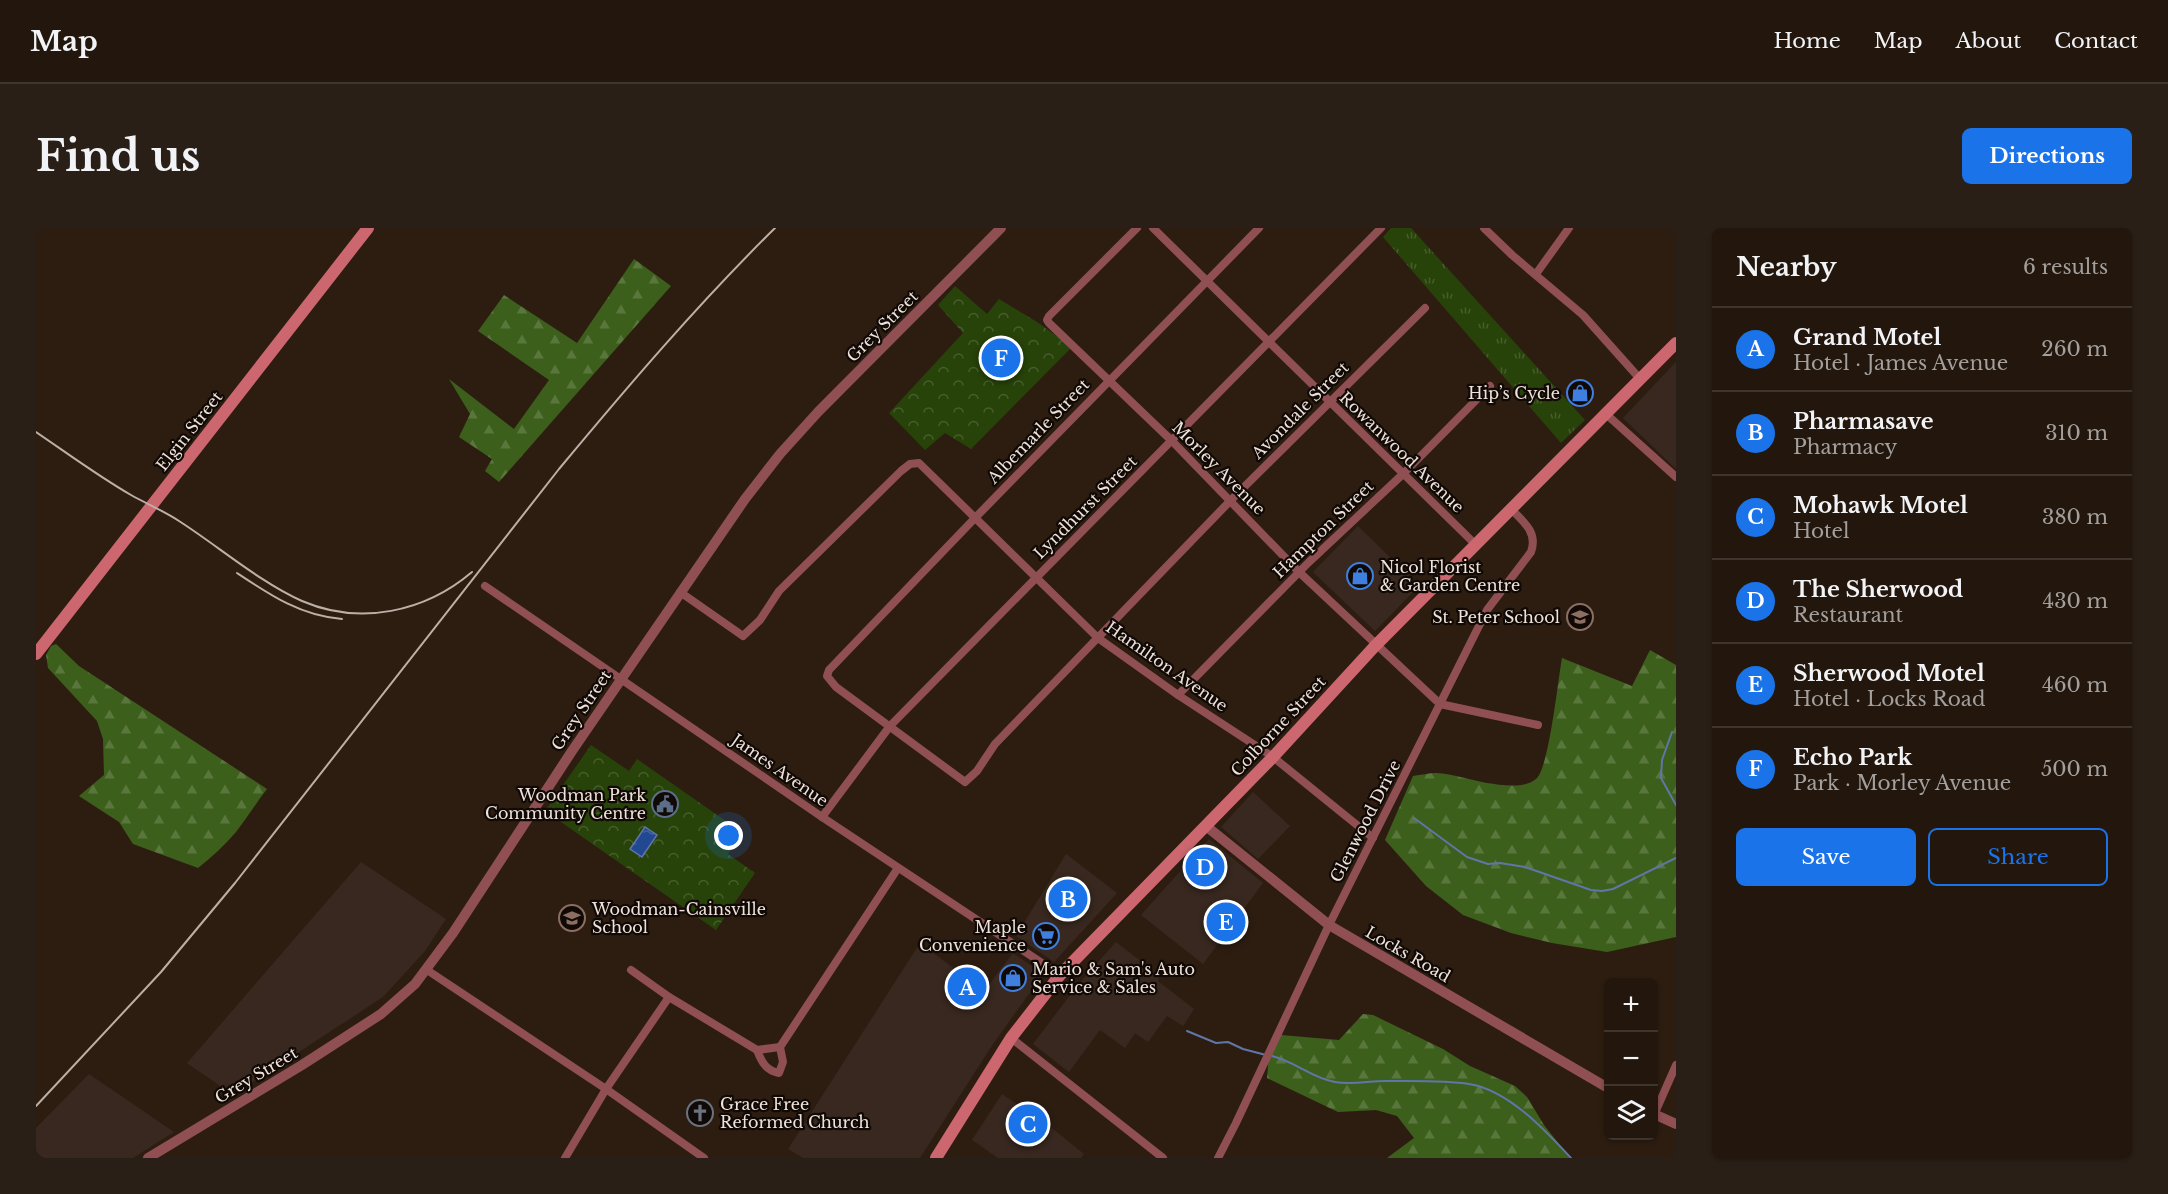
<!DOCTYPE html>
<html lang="en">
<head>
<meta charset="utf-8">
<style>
  body { margin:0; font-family:"Libre Baskerville",serif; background:#2a1f16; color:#f1f3f6 }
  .controls { position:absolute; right:18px; bottom:18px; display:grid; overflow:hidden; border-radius:9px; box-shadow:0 2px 4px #0004 }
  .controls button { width:54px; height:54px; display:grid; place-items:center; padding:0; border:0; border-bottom:2px solid #3f352e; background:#22160d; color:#f1f3f6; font:30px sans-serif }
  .you { position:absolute; left:693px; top:608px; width:21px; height:21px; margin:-15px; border:4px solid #fff; border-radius:50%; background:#1a73e8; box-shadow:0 0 0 9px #1a73e833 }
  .badge { display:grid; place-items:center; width:39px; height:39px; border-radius:50%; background:#1a73e8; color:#fff; font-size:20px; font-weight:700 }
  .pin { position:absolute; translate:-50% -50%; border:3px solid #fff; box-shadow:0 2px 6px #0006 }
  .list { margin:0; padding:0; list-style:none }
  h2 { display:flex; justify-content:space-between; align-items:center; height:78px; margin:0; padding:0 24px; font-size:26px }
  h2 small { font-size:20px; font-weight:400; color:#a29f9d }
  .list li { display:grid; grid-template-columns:39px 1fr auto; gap:18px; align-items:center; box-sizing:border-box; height:84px; padding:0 24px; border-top:2px solid #3f352e }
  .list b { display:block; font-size:22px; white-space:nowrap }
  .list p { margin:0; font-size:20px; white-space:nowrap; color:#a29f9d }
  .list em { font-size:20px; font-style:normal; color:#a29f9d }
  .actions { display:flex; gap:12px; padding:18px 24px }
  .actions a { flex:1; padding:14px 0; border:2px solid #1a73e8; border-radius:9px; text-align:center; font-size:21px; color:#1a73e8 }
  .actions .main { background:#1a73e8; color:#fff }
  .icon { flex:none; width:33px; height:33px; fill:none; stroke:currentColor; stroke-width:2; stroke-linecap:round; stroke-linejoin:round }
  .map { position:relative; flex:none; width:1640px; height:930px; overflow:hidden; border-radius:9px }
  header { display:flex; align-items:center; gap:36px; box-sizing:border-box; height:84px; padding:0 30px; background:#22160d; border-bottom:2px solid #3f352e }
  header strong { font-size:28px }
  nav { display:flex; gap:33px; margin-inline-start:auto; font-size:21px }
  .intro { display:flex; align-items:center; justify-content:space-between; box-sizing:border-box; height:144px; padding:0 36px }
  h1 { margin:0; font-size:42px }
  .button { padding:15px 27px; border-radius:9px; background:#1a73e8; color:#fff; font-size:21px; font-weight:700 }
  main { display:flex; gap:36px; padding:0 36px }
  aside { flex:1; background:#22160d; border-radius:9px; box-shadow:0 2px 4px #0004 }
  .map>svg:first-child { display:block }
  .commercial { fill:#38281f }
  .grass { fill:url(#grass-tufts) }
  .forest { fill:url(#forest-firs) }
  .park { fill:url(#park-crowns) }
  .pitch { fill:#274309 }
  .water { fill:url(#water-ripples); stroke:#6076a8; stroke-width:1.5 }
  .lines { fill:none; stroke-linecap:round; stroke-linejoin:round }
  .stream { stroke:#6076a8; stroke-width:2 }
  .minor { stroke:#8f4f53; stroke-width:8 }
  .tertiary { stroke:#8f4f53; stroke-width:10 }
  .secondary { stroke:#cd676f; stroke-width:12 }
  .rail { stroke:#bcafa6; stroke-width:2 }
  .labels { text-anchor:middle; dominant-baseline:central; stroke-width:4.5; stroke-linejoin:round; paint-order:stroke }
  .street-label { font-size:16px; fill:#eee2da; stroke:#100905 }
  .poi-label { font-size:16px; fill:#eee2da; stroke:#100905; text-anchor:end }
</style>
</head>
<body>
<header>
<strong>Map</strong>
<nav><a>Home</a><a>Map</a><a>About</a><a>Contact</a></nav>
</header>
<div class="intro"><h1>Find us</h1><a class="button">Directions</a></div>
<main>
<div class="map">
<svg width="1640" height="930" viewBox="0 0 1640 930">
  <defs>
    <pattern id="grass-tufts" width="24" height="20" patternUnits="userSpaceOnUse" patternTransform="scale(1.5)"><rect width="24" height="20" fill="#274309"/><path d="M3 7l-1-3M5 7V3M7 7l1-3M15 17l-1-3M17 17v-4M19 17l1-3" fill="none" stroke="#475e2c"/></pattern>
    <pattern id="forest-firs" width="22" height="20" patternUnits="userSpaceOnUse" patternTransform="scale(1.5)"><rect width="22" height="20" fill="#3d5f1c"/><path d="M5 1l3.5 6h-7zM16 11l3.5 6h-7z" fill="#59763c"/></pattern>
    <pattern id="park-crowns" width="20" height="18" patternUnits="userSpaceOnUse" patternTransform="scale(1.5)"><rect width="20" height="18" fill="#274309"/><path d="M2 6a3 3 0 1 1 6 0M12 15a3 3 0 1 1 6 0" fill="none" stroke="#475e2c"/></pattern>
    <pattern id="water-ripples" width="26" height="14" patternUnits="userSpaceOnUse" patternTransform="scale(1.5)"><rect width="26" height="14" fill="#234892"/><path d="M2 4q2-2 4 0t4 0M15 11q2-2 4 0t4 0" fill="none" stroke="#4362a1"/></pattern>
  </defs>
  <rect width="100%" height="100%" fill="#2d1d11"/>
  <g class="commercial">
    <polygon points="1640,134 1640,241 1587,190"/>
    <polygon points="1322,298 1383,358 1339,403 1277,344"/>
    <polygon points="1217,564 1254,598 1222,631 1185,599"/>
    <polygon points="1173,611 1227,655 1167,736 1105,687"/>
    <polygon points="1030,626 1081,665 1018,734 980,708"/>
    <polygon points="325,634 410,691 389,723 347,769 197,867 151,835"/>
    <polygon points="1080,714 1124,748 1122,753 1158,781 1147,798 1131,788 1112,814 1099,805 1089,820 1064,802 1033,844 997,816 1041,758"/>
    <polygon points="884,715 948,763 977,725 1007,746 955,819 884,930 767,930 752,921"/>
    <polygon points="53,846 138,904 97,930 7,930 0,924 0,900"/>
    <polygon points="966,866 1011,896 1048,926 1045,930 962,930 936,912"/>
  </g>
  <polygon class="grass" points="1355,0 1375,0 1549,192 1525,215 1347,9"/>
  <g class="forest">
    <polygon points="598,31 635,58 463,254 449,243 456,231 423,209 434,186 413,151 478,201 513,152 442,103 468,67 541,115"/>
    <path d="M20 416 43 438 231 561C220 575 211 590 200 604 189 617 176 629 162 640L97 616 83 594 43 568 68 547 67 511 61 493 12 440 10 427 15 418Z"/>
    <path d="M1614 422 1640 437V709L1571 724 1516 715 1475 705 1427 687 1390 658 1349 612 1377 548C1385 547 1393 545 1400 545 1417 546 1434 552 1451 555 1465 557 1488 561 1500 551 1513 541 1522 451 1526 430L1596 458Z"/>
    <polygon points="1327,786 1337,787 1407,821 1434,838 1479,858 1491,869 1508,897 1534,930 1351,930 1378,910 1361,888 1340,882 1302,884 1231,850 1233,827 1245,807 1303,812"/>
  </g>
  <g class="park">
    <polygon points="919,58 951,86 963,71 1001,94 1036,119 935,221 909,205 889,222 853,185 927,105 902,77"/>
    <polygon points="555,517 593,543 601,531 707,605 692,626 719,645 680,702 509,583"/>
  </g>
  <polygon class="pitch" points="947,115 962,125 952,141 937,131"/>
  <polygon class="water" points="609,599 621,607 606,629 594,621"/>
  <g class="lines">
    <g class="stream">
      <polyline points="1636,504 1626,532 1625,550 1640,577"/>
      <polyline points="1378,590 1431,629 1452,636 1464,635 1489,639 1555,662 1566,663 1577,661 1640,630"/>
      <polyline points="1151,803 1180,815 1192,814 1207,821 1230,827"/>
      <path d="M1236 828C1258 833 1276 850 1299 854 1315 857 1333 853 1350 853 1373 853 1410 852 1433 856 1472 862 1509 902 1535 930"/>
    </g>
    <g class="minor">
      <polyline points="1101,0 1013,88 1011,92 1013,95 1136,213 1263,344 1404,476 1502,497"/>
      <polyline points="1117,0 1440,317"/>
      <polyline points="1223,0 939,290 793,442 791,448 800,459 929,554 941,543 959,516 1195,272 1389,80"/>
      <polyline points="1448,0 1476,27 1547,87 1605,152"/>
      <polyline points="1500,46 1533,0"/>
      <polyline points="1570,186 1640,249"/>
      <polyline points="449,358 786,589 1024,747"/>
      <polyline points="644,364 707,408 724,392 743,363 865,243 874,236 883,235 1062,410 1142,467 1237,529 1337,610"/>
      <polyline points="1142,467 1273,334 1367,246 1454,158"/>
      <polyline points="786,589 854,498 1345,0"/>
      <polyline points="391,742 570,861 668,930"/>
      <polyline points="595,742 633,769 721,822"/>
      <polyline points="975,810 1127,930"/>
      <path d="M744 819 721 822C726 835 730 842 743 845L747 834 744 819 862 640"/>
      <polyline points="1618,887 1640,837"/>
      <polyline points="529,930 570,861 633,769"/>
      <path d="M1182 930 1200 895 1293 697 1451 382 1495 324C1502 305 1488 294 1476 282"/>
    </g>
    <g class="tertiary">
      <polyline points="1170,598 1293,697 1572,860"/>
      <polyline points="1618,886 1640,896"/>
      <polyline points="112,930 266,837 345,786 379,756 417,705 536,523 709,271 744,226 782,184 965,0"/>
    </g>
    <g class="secondary">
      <polyline points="0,426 332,0"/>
      <polyline points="900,930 975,810 1024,747 1237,529 1339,418 1640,115"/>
    </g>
    <g class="rail">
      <path d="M0 204C31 225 62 248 95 267 111 276 128 283 143 293 182 318 225 355 266 373 324 398 389 384 436 344"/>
      <path d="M201 345C234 367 265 388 306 391"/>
      <path d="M0 878 125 744 199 655 523 241C592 158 662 76 739 0"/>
    </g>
  </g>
  <defs>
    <symbol id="shop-ring" viewBox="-11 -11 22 22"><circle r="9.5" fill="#100905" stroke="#3f7fe0" stroke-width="1.5"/><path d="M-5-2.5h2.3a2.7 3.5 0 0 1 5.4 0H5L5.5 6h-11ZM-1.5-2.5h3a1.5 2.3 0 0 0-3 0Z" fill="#3f7fe0"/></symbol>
    <symbol id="school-ring" viewBox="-11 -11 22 22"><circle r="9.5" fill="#100905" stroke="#8d6e63" stroke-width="1.5"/><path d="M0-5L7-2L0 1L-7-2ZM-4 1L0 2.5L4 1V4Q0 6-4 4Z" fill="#8d6e63"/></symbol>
    <symbol id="civic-ring" viewBox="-11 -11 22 22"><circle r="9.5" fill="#100905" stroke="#5c6f8a" stroke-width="1.5"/><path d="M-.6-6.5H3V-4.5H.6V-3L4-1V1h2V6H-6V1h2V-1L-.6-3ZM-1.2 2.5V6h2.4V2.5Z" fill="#5c6f8a"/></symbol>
    <symbol id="supermarket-ring" viewBox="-11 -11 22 22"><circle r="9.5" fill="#100905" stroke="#3f7fe0" stroke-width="1.5"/><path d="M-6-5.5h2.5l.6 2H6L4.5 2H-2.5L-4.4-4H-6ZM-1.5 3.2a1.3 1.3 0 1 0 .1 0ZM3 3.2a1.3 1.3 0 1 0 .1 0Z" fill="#3f7fe0"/></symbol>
    <symbol id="church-ring" viewBox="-11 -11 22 22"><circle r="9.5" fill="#100905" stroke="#6b7280" stroke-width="1.5"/><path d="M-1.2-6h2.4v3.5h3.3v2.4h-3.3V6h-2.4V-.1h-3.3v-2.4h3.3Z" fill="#6b7280"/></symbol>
  </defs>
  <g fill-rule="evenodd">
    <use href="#shop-ring" x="1529" y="150" width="30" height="30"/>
    <use href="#shop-ring" x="1309" y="333" width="30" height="30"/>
    <use href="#school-ring" x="1529" y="374" width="30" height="30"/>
    <use href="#civic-ring" x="614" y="561" width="30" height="30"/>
    <use href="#school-ring" x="521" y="675" width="30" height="30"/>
    <use href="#supermarket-ring" x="995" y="693" width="30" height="30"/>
    <use href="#shop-ring" x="962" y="735" width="30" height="30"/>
    <use href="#church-ring" x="649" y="870" width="30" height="30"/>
  </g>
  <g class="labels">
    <g class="street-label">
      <text transform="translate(846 98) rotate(-45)">Grey Street</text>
      <text transform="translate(1264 182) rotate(-45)">Avondale Street</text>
      <text transform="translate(153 203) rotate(-52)">Elgin Street</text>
      <text transform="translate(1002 203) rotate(-46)">Albemarle Street</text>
      <text transform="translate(1366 224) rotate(44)">Rowanwood Avenue</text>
      <text transform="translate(1183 240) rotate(45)">Morley Avenue</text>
      <text transform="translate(1049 279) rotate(-45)">Lyndhurst Street</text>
      <text transform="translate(1287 301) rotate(-44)">Hampton Street</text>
      <text transform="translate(1131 438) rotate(35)">Hamilton Avenue</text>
      <text transform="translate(545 482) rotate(-56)">Grey Street</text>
      <text transform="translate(1242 498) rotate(-47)">Colborne Street</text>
      <text transform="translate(744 542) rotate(35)">James Avenue</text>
      <text transform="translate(1329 593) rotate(-63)">Glenwood Drive</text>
      <text transform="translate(1372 726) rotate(30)">Locks Road</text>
      <text transform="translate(220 847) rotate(-31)">Grey Street</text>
    </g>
    <g class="poi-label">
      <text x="1524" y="165">Hip’s Cycle</text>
      <text x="1344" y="339" text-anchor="start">Nicol Florist<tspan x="1344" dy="18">&amp; Garden Centre</tspan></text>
      <text x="1524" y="389">St. Peter School</text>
      <text x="610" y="567">Woodman Park<tspan x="610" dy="18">Community Centre</tspan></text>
      <text x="556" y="681" text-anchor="start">Woodman-Cainsville<tspan x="556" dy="18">School</tspan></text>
      <text x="990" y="699">Maple<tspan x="990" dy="18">Convenience</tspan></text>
      <text x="996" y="741" text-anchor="start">Mario &amp; Sam's Auto<tspan x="996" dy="18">Service &amp; Sales</tspan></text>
      <text x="684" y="876" text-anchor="start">Grace Free<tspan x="684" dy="18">Reformed Church</tspan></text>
    </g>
  </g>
</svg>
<div class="controls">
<button>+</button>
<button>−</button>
<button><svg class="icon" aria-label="layers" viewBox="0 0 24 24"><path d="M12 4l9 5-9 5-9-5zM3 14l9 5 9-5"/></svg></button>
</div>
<div class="you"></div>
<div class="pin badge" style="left:931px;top:759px">A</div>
<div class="pin badge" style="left:1032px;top:671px">B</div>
<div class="pin badge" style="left:992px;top:896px">C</div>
<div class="pin badge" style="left:1169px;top:639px">D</div>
<div class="pin badge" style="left:1190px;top:694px">E</div>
<div class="pin badge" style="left:965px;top:130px">F</div>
</div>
<aside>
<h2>Nearby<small>6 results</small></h2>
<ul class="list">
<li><span class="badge">A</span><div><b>Grand Motel</b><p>Hotel · James Avenue</p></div><em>260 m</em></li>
<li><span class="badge">B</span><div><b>Pharmasave</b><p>Pharmacy</p></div><em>310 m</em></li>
<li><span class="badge">C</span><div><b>Mohawk Motel</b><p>Hotel</p></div><em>380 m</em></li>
<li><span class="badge">D</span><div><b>The Sherwood</b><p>Restaurant</p></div><em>430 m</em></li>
<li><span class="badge">E</span><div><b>Sherwood Motel</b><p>Hotel · Locks Road</p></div><em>460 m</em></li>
<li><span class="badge">F</span><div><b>Echo Park</b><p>Park · Morley Avenue</p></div><em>500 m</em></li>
</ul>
<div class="actions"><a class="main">Save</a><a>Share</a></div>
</aside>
</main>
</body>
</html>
